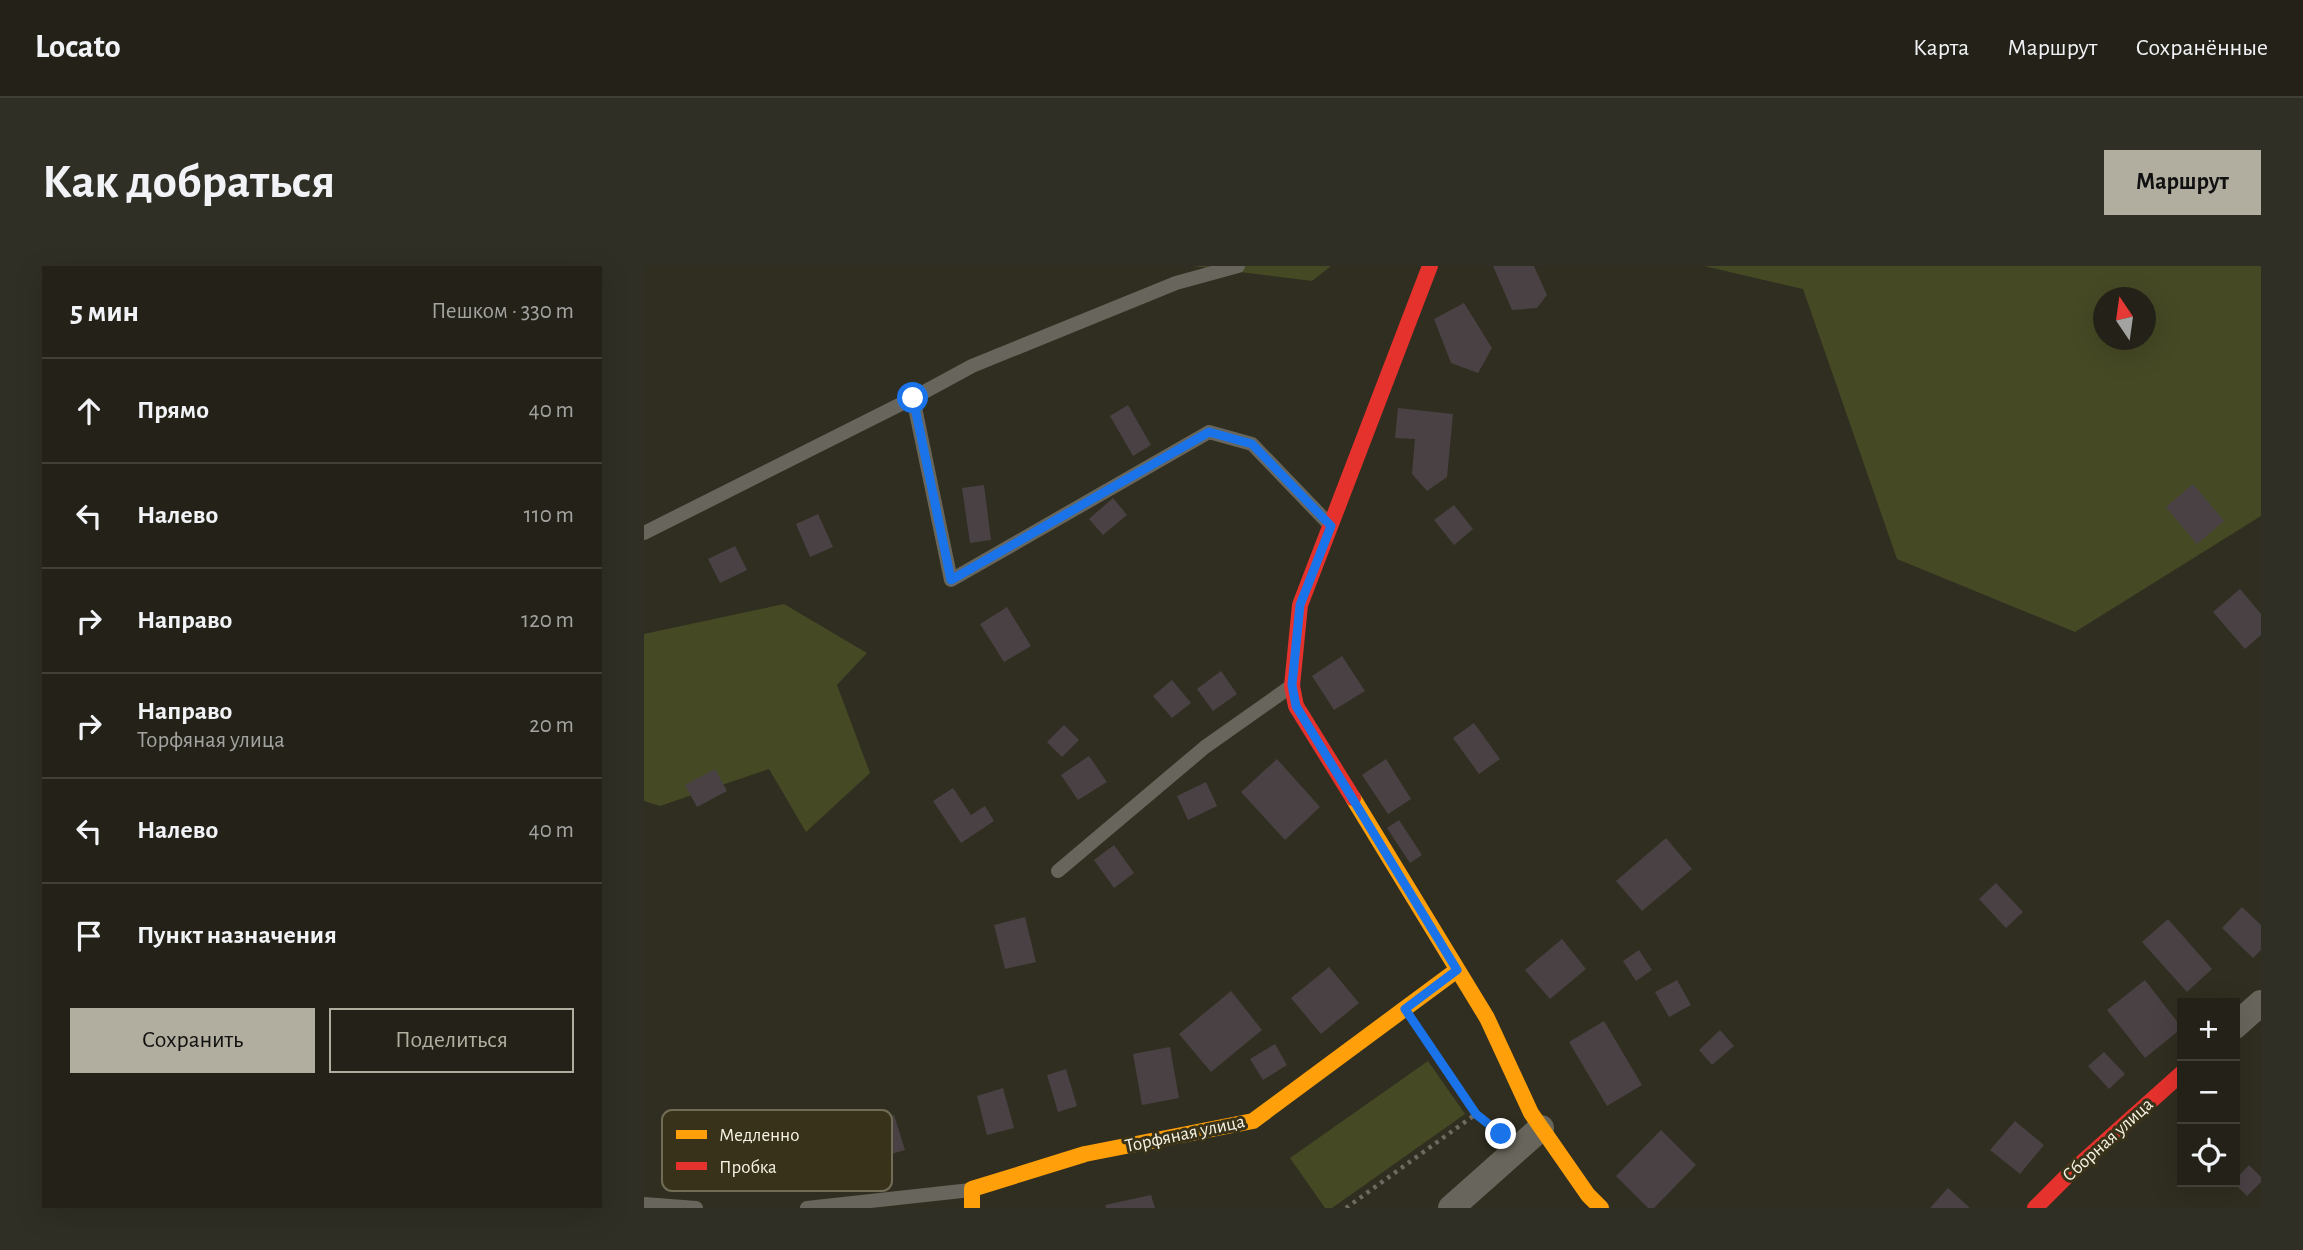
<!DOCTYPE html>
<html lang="ru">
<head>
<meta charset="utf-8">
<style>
  body { margin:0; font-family:"Alegreya Sans",sans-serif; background:#302f25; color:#f1f3f6 }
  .controls { position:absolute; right:21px; bottom:21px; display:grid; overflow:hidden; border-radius:0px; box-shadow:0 7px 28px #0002 }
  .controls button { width:63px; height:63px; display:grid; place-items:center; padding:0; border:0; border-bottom:2px solid #413f37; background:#242218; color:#f1f3f6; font:35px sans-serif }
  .compass { position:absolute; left:1449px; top:21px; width:63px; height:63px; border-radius:50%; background:#242218; box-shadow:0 7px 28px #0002; rotate:347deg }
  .stop { position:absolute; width:21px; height:21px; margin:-16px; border:5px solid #1a73e8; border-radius:50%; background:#fff }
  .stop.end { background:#1a73e8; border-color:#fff; box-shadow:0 2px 7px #0008 }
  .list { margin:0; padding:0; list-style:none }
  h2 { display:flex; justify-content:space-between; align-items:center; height:91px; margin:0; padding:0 28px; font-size:30px }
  h2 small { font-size:23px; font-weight:400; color:#a3a4a2 }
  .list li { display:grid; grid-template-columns:46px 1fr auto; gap:21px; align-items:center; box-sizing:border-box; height:105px; padding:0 28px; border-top:2px solid #413f37 }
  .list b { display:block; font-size:26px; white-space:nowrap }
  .list p { margin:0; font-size:23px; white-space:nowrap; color:#a3a4a2 }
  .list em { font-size:23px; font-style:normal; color:#a3a4a2 }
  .actions { display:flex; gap:14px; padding:21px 28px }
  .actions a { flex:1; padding:16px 0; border:2px solid #b1ae9f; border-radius:0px; text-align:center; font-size:24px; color:#b1ae9f }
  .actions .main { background:#b1ae9f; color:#111 }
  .icon { flex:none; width:38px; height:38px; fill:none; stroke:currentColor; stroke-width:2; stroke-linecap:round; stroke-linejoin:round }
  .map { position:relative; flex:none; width:1617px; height:942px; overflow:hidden; border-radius:0px }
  header { display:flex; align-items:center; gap:42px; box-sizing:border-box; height:98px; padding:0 35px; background:#242218; border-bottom:2px solid #413f37 }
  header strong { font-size:33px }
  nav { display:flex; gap:38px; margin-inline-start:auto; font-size:24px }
  .intro { display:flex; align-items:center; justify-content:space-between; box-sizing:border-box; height:168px; padding:0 42px }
  h1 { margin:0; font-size:49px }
  .button { padding:18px 32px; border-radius:0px; background:#b1ae9f; color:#111; font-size:24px; font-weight:700 }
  main { display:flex; gap:42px; padding:0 42px }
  aside { flex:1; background:#242218; border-radius:0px; box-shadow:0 7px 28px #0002 }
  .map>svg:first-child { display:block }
  .green { fill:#454924; fill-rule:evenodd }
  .building { fill:#494144 }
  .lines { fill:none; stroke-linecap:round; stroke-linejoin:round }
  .path { stroke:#6c6a61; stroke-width:4.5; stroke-dasharray:3.5 5; stroke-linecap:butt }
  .lane { stroke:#68665c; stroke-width:14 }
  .street { stroke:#68665c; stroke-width:26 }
  .slow { stroke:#ff9f0a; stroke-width:16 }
  .jam { stroke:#e5322d; stroke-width:16 }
  .route { stroke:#1a73e8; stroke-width:9 }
  .labels { text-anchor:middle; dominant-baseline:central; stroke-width:6; stroke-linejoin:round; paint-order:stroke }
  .street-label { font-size:19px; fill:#f6f3e4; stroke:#373219 }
  .key { fill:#373219; stroke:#706c56; stroke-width:2 }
  .key-label { font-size:19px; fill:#f6f3e4 }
</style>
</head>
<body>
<header>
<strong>Locato</strong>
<nav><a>Карта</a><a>Маршрут</a><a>Сохранённые</a></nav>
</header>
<div class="intro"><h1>Как добраться</h1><a class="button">Маршрут</a></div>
<main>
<aside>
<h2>5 мин<small>Пешком · 330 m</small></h2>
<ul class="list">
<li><svg class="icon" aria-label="ahead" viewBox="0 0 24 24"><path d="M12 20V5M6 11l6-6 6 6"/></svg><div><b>Прямо</b></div><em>40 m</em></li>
<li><svg class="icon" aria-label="left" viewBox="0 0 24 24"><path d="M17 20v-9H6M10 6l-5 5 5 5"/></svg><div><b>Налево</b></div><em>110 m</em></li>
<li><svg class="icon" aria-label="right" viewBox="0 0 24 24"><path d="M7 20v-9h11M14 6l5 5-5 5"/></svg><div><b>Направо</b></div><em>120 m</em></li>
<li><svg class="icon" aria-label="right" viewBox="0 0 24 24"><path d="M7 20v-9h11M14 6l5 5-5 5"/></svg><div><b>Направо</b><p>Торфяная улица</p></div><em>20 m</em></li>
<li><svg class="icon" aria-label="left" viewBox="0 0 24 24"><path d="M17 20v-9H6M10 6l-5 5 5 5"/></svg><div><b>Налево</b></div><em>40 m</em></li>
<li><svg class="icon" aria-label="arrive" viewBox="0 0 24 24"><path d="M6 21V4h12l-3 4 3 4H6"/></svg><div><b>Пункт назначения</b></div></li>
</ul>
<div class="actions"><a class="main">Сохранить</a><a>Поделиться</a></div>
</aside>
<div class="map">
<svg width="1617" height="942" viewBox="0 0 1617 942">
  <rect width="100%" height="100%" fill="#302e20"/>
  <g class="green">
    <polygon points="548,0 687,0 668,15"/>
    <path d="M1060 0H1617V250L1431 366 1253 293 1159 23ZM1460 32H1502V74H1460Z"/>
    <polygon points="140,338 223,387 193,419 226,507 162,566 125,503 16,540 0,535 0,368"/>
    <polygon points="784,795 821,848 688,942 681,942 646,892"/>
  </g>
  <g class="building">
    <polygon points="849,0 890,0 903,29 893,42 868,44"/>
    <polygon points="820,37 848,82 834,107 807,97 790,53"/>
    <polygon points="484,139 507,179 489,190 466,150"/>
    <polygon points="754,142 809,148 803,211 783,225 768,208 771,173 751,172"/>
    <polygon points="1549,218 1580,255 1553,278 1522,241"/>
    <polygon points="340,219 347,274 326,277 318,222"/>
    <polygon points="469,232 483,249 459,269 445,253"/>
    <polygon points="810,239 829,263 810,279 790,254"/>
    <polygon points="174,248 189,281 166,291 152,258"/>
    <polygon points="91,280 103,304 76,317 64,293"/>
    <polygon points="1596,323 1617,348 1617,369 1601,383 1569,346"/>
    <polygon points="363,341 387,380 360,396 336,358"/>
    <polygon points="698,390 721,425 690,444 668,410"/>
    <polygon points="577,405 593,428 569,445 553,423"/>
    <polygon points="528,414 547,437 528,452 509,430"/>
    <polygon points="830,457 856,493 835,508 809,472"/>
    <polygon points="420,459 435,474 418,491 403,476"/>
    <polygon points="445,490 463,516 434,534 417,509"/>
    <polygon points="633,493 676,541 641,574 597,526"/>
    <polygon points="742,493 767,533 744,548 718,509"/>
    <polygon points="71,503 83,525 53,541 41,519"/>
    <polygon points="562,516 573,540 544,554 533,530"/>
    <polygon points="309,522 327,549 341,540 350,555 317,577 289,535"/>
    <polygon points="755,554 778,589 766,597 743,562"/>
    <polygon points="1022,572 1048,603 998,645 972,615"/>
    <polygon points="470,579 490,607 470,622 450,594"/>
    <polygon points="1352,617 1379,646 1362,662 1335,633"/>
    <polygon points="1598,641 1617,659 1617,684 1609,692 1578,662"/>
    <polygon points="381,651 392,696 361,703 350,659"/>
    <polygon points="1524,653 1568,703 1543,726 1498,676"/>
    <polygon points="918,673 942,703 906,733 881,704"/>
    <polygon points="995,684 1008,704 992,715 979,695"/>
    <polygon points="685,701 715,737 677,768 647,732"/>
    <polygon points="1033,714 1047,739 1025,751 1011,726"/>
    <polygon points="1501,714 1538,762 1501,792 1463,744"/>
    <polygon points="587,725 618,764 567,806 535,768"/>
    <polygon points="960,755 998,819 963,840 925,776"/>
    <polygon points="1076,764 1090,780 1068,799 1055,784"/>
    <polygon points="631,778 643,799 619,814 606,793"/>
    <polygon points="526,781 535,832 498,839 489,788"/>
    <polygon points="1460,786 1481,808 1465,823 1444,800"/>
    <polygon points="422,803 433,840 414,846 403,809"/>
    <polygon points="359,822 370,862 343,869 333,830"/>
    <polygon points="250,849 261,884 237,891 226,856"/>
    <polygon points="1371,855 1400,879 1376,908 1346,884"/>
    <polygon points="1017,864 1052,899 1010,942 1004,942 972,910"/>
    <polygon points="1605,899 1617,911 1617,916 1603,930 1589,916"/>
    <polygon points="1304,922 1326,942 1286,942"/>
    <polygon points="507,929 511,942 462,942 461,939"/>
  </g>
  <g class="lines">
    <g class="path">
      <polyline points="777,767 832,848 856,866"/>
      <polyline points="702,942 832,848"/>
    </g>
    <g class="lane">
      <polyline points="269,132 307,314 565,166 608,178 685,258"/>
      <polyline points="0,267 269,132 328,100 532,17 594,0"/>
      <polyline points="414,605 561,481 646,421"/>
      <polyline points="0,938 52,942"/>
      <polyline points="163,942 327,924"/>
    </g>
    <g class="street">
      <polyline points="1591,760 1617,737"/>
      <polyline points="807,942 897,862"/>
    </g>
    <g class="slow">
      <polyline points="709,532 843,752 887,847 944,929 957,942"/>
      <polyline points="328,942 328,923 441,888 609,855 813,704"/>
    </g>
    <g class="jam">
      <polyline points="709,532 652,440 648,420 656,339 786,0"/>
      <polyline points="1391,942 1424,909 1538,807"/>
    </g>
  </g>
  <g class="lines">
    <polyline class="route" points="269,132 307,314 565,166 608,178 687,260 656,339 648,419 652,440 813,704 761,743 832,848 857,868"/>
  </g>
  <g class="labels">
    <g class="street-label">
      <text transform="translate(541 868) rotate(-12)">Торфяная улица</text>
      <text transform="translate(1464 874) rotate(-42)">Сборная улица</text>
    </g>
  </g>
  <rect x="18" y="844" width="230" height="81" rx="10" class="key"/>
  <rect x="32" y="864" width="31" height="9" fill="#ff9f0a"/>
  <rect x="32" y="896" width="31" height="8" fill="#e5322d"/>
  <g class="key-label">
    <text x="75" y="875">Медленно</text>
    <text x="75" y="907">Пробка</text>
  </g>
</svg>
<div class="controls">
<button>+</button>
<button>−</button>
<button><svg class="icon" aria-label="locate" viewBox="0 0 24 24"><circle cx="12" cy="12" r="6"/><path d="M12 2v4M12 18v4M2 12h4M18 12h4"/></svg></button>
</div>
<svg class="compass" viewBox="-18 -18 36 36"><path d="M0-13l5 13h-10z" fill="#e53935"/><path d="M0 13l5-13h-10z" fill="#a3a4a2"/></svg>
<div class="stop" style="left:269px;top:132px"></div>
<div class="stop end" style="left:857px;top:868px"></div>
</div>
</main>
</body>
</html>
